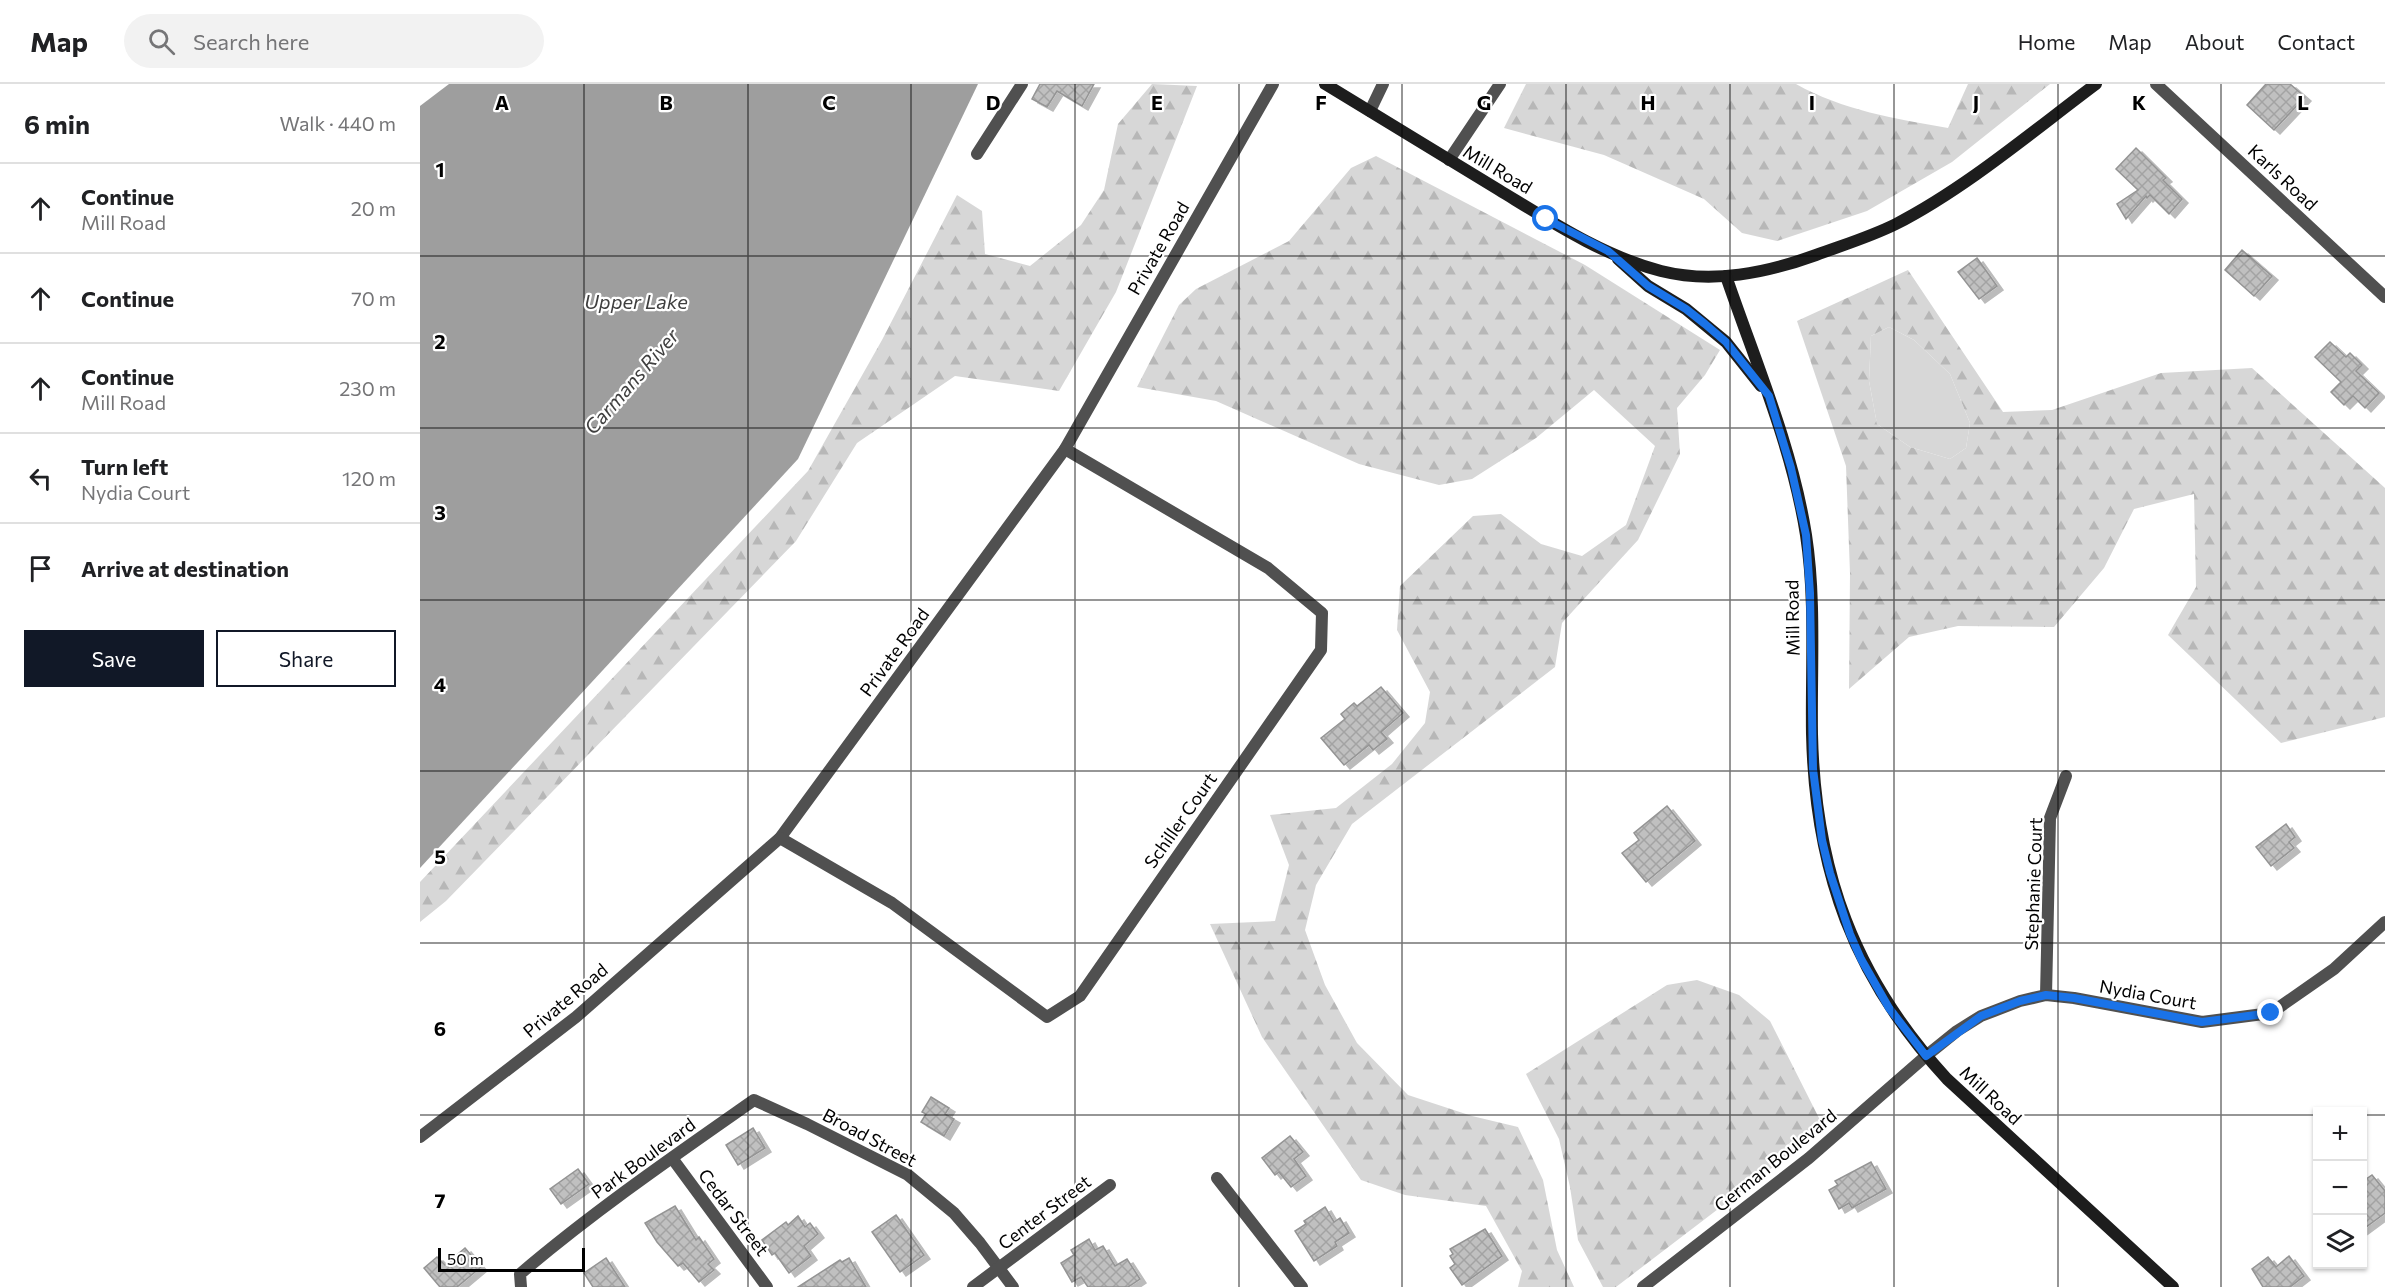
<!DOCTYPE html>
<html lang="en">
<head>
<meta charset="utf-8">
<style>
  body { margin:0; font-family:Commissioner,sans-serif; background:#f2f2f2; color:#202124 }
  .controls { position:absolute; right:18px; bottom:18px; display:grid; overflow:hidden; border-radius:0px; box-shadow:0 2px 4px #0004 }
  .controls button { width:54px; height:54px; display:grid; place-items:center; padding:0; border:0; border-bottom:2px solid #e0e0e0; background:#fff; color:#202124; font:30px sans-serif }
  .scale { position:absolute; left:18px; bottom:15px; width:147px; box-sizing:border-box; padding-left:6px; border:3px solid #000; border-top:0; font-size:16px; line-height:21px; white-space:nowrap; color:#000; -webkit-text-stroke:4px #fff; paint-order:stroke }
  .stop { position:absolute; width:18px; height:18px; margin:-14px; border:4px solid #1a73e8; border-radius:50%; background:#fff }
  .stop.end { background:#1a73e8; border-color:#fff; box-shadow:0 2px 6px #0008 }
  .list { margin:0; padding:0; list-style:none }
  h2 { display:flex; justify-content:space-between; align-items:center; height:78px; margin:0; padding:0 24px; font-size:26px }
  h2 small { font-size:20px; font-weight:400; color:#757577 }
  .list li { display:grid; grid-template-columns:39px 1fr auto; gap:18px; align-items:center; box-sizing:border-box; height:90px; padding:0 24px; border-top:2px solid #e0e0e0 }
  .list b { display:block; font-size:22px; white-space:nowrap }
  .list p { margin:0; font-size:20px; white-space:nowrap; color:#757577 }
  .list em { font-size:20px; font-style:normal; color:#757577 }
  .actions { display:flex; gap:12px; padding:18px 24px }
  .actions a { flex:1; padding:14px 0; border:2px solid #111827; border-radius:0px; text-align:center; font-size:21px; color:#111827 }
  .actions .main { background:#111827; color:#fff }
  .icon { flex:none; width:33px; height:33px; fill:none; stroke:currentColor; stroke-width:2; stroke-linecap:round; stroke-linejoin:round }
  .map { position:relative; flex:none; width:1965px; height:1203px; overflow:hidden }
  header { display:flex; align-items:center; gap:36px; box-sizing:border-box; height:84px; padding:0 30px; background:#fff; border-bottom:2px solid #e0e0e0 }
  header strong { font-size:28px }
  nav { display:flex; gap:33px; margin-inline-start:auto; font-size:21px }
  .search { width:420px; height:54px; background:#f2f2f2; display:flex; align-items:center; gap:15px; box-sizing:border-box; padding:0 21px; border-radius:33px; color:#757577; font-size:22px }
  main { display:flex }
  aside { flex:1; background:#fff }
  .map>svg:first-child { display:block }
  .green { fill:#d7d7d7 }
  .forest { fill:url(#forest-firs); fill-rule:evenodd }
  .water { fill:#9e9e9e }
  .building { fill:url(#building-cross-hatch); stroke:#949494; stroke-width:1.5; filter:url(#shadow) }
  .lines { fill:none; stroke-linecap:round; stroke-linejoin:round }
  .lane { stroke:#505050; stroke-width:12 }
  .street { stroke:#505050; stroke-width:12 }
  .secondary { stroke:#1d1d1d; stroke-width:12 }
  .route { stroke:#1a73e8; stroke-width:8 }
  .grid { fill:none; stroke:#000; stroke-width:1.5; stroke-opacity:0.55 }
  .labels { text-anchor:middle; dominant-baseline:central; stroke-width:4.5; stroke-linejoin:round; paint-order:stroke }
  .street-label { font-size:18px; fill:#000; stroke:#fff }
  .water-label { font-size:20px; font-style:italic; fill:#3f3f3f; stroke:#fff }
  .grid-label { font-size:20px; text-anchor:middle; font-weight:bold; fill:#000; stroke:#fff; stroke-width:4.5; stroke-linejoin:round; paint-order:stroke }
</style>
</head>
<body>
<header>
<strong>Map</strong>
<div class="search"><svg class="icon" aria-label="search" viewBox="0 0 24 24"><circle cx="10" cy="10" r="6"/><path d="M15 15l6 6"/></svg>Search here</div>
<nav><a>Home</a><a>Map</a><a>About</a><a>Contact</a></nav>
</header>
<main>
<aside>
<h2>6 min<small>Walk · 440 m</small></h2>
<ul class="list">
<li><svg class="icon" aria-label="ahead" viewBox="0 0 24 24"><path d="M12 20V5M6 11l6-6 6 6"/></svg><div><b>Continue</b><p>Mill Road</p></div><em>20 m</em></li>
<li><svg class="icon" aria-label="ahead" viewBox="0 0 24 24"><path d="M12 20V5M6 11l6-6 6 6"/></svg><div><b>Continue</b></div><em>70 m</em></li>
<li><svg class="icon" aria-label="ahead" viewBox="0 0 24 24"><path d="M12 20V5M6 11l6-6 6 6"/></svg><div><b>Continue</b><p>Mill Road</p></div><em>230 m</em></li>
<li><svg class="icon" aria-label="left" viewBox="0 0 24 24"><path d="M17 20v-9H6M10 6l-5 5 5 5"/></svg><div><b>Turn left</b><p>Nydia Court</p></div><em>120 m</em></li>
<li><svg class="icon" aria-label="arrive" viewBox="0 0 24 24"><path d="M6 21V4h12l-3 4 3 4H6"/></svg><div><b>Arrive at destination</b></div></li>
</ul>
<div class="actions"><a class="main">Save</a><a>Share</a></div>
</aside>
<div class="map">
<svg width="1965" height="1203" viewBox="0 0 1965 1203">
  <defs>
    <pattern id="forest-firs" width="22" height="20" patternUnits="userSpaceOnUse" patternTransform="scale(1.5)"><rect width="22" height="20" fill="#d7d7d7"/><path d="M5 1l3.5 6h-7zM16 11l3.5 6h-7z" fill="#b7b7b7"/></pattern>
    <pattern id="building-cross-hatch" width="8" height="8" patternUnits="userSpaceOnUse" patternTransform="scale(1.5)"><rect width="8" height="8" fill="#c0c0c0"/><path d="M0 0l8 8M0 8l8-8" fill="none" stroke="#a3a3a3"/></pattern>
    <filter id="shadow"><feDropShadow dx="6" dy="4" stdDeviation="0" flood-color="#0004"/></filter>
  </defs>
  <rect width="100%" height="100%" fill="#fff"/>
  <polygon class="green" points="1469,243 1494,256 1530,290 1550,339 1546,364 1530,375 1490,363 1457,340 1449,297 1451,252"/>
  <g class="forest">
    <polygon points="732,0 777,2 696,208 639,307 535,292 437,359 376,457 26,817 0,838 0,798 388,387 462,256 537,111 562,127 565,170 610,182 661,141 684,106 698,40"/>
    <path d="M1106 0H1376C1422 26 1476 35 1528 44L1548 0H1630L1532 78 1447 127 1357 157 1322 149 1284 115 1184 71 1084 44Z"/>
    <polygon points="956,72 1165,181 1300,266 1285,291 1257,324 1260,370 1218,456 1142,539 1135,583 932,740 896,801 885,846 905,901 937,959 988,1011 1052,1032 1098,1043 1123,1096 1137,1166 1154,1203 1098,1203 1102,1187 1066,1122 985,1111 941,1096 842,953 790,840 855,837 869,781 850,731 916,724 972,680 1005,639 1010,608 977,546 980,502 1053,432 1081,430 1121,460 1162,472 1206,441 1235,362 1174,306 1116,354 1052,395 1019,401 939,380 796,317 717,303 759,221 776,205 869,157 931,84"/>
    <path d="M1488 186 1583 328 1632 326 1741 289 1832 284 1965 404V633L1861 659 1748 551 1776 503 1774 410 1714 425 1684 484 1634 543 1538 542 1489 553 1429 605 1430 489 1426 382 1377 237ZM1469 243 1494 256 1530 290 1550 339 1546 364 1530 375 1490 363 1457 340 1449 297 1451 252Z"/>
    <polygon points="1277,896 1319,911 1350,937 1404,1044 1196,1203 1183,1203 1158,1156 1150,1103 1139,1055 1106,990 1247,901"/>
  </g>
  <polygon class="water" points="29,0 558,0 378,375 0,784 0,22"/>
  <g class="building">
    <polygon points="620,0 674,0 662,22 637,7 627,23 612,15"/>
    <polygon points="1846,0 1870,0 1885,13 1854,46 1827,21"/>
    <polygon points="1716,64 1746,94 1743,96 1762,115 1749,130 1730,111 1727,114 1726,112 1706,135 1697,120 1718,106 1696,85"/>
    <polygon points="1822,166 1852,192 1834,212 1805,186"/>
    <polygon points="1557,174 1577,202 1559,215 1538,188"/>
    <polygon points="1910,258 1926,273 1930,269 1942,281 1936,287 1959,309 1945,324 1933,312 1924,321 1911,308 1921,298 1895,273"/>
    <polygon points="961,603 983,629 961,648 967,655 953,666 949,661 924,681 901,654 925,635 921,630 934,619 937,622"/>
    <polygon points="1247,722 1275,757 1226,798 1202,769 1219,756 1214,749"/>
    <polygon points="1866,740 1875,753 1869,758 1874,764 1851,782 1836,763"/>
    <polygon points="511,1013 529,1024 525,1030 534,1035 524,1052 501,1038 506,1030 502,1028"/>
    <polygon points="333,1044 345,1064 318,1081 306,1061"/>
    <polygon points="870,1052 883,1068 874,1075 886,1092 871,1103 859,1088 855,1091 842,1074"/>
    <polygon points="1451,1078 1466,1105 1432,1124 1429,1119 1419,1125 1409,1106 1418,1101 1415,1097"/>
    <polygon points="158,1085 169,1100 141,1120 130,1105"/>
    <polygon points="1952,1091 1965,1107 1965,1129 1942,1146 1942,1098"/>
    <polygon points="255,1122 276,1156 279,1153 294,1175 288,1180 294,1186 279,1198 263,1179 258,1182 237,1158 225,1139"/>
    <polygon points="905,1123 914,1138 920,1134 929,1149 915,1158 917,1162 894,1177 875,1147 886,1140 884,1137"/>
    <polygon points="476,1131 504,1171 480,1188 452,1148"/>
    <polygon points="378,1132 385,1143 390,1139 398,1150 384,1162 391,1172 369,1189 355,1169 352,1171 342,1156 366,1138 368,1141"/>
    <polygon points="1065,1145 1082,1172 1042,1201 1030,1184 1035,1180 1030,1172 1033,1170 1030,1165"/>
    <polygon points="669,1155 675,1166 683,1162 695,1182 707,1175 720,1195 708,1203 668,1203 661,1193 652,1198 641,1179 654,1171 651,1166"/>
    <polygon points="45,1164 61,1183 37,1203 20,1203 4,1184 17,1173 25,1181"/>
    <polygon points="1869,1172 1884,1192 1870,1203 1843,1203 1832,1185 1848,1173 1856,1183"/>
    <polygon points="186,1174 205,1203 173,1203 164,1189"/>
    <polygon points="429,1174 446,1203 378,1203 420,1176 422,1178"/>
  </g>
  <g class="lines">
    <g class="lane">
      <polyline points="950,27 963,0"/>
      <polyline points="557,70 602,0"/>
      <polyline points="1029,76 1080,0"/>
      <polyline points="0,1053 156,933 360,754 645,365 853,0"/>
    </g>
    <g class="street">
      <polyline points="1736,0 1965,213"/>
      <polyline points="360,754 472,819 627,933 660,912 901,566 902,529 848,484 645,365"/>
      <polyline points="1626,911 1630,734 1646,692"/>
      <polyline points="252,1074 347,1203"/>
      <polyline points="797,1094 882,1203"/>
      <path d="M101 1203 100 1190C174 1127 254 1072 334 1016L387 1040 488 1091 534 1129 560 1159 593 1203"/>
      <polyline points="553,1203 690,1101"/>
      <polyline points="1223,1203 1389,1074 1506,972 1537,947 1561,932 1600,917 1626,911 1654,914 1782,938 1851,929 1914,885 1965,838"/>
    </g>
    <g class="secondary">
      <path d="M905 0C963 35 1021 71 1079 106 1130 137 1183 172 1241 187 1293 200 1346 189 1396 171 1423 161 1450 153 1476 140 1546 104 1613 47 1676 0"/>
      <polyline points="1198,175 1228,202 1266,225 1306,258 1341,302"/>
      <path d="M1306 192C1335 277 1372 362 1386 451 1396 516 1391 584 1392 650 1395 787 1434 894 1527 995L1753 1203"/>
    </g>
  </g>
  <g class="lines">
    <polyline class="route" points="1126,135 1188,167 1228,202 1266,225 1285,240 1306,258 1349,312 1371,384 1386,451 1390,509 1393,685 1402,756 1410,789 1430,850 1441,875 1469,924 1506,972 1561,932 1600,917 1626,911 1654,914 1782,938 1851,929"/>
  </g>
  <path class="grid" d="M164 0V1203M328 0V1203M491 0V1203M655 0V1203M819 0V1203M982 0V1203M1146 0V1203M1310 0V1203M1474 0V1203M1638 0V1203M1801 0V1203M0 172H1965M0 344H1965M0 516H1965M0 687H1965M0 859H1965M0 1031H1898M1942 1031H1965"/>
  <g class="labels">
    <g class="street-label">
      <text transform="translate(1078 85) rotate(31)">Mill Road</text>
      <text transform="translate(1863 93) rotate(43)">Karls Road</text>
      <text transform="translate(738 164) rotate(-60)">Private Road</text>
      <text transform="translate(1372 534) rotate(-91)">Mill Road</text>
      <text transform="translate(474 568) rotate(-54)">Private Road</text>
      <text transform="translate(760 736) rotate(-55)">Schiller Court</text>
      <text transform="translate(1613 800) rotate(-88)">Stephanie Court</text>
      <text transform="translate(1728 910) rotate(10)">Nydia Court</text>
      <text transform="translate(145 916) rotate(-40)">Private Road</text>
      <text transform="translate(1571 1011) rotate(43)">Mill Road</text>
      <text transform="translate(450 1053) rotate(28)">Broad Street</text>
      <text transform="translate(223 1074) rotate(-36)">Park Boulevard</text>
      <text transform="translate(1355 1076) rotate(-39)">German Boulevard</text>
      <text transform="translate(314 1128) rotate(53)">Cedar Street</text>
      <text transform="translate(624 1128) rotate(-37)">Center Street</text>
    </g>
    <g class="water-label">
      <text x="216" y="217">Upper Lake</text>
      <text transform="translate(211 297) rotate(-49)">Carmans River</text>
    </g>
  </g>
  <g class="grid-label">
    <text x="82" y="26">A</text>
    <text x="246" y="26">B</text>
    <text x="409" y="26">C</text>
    <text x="573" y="26">D</text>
    <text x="737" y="26">E</text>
    <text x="901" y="26">F</text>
    <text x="1064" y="26">G</text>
    <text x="1228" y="26">H</text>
    <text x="1392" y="26">I</text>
    <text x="1556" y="26">J</text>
    <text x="1719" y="26">K</text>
    <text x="1883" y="26">L</text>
    <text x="20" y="93">1</text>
    <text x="20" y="265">2</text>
    <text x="20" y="436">3</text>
    <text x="20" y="608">4</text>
    <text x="20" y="780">5</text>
    <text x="20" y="952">6</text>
    <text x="20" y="1124">7</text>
  </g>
</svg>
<div class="controls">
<button>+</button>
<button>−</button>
<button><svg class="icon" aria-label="layers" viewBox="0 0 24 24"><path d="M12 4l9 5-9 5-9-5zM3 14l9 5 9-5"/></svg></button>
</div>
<div class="scale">50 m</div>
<div class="stop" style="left:1126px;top:135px"></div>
<div class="stop end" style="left:1851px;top:929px"></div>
</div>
</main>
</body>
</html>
